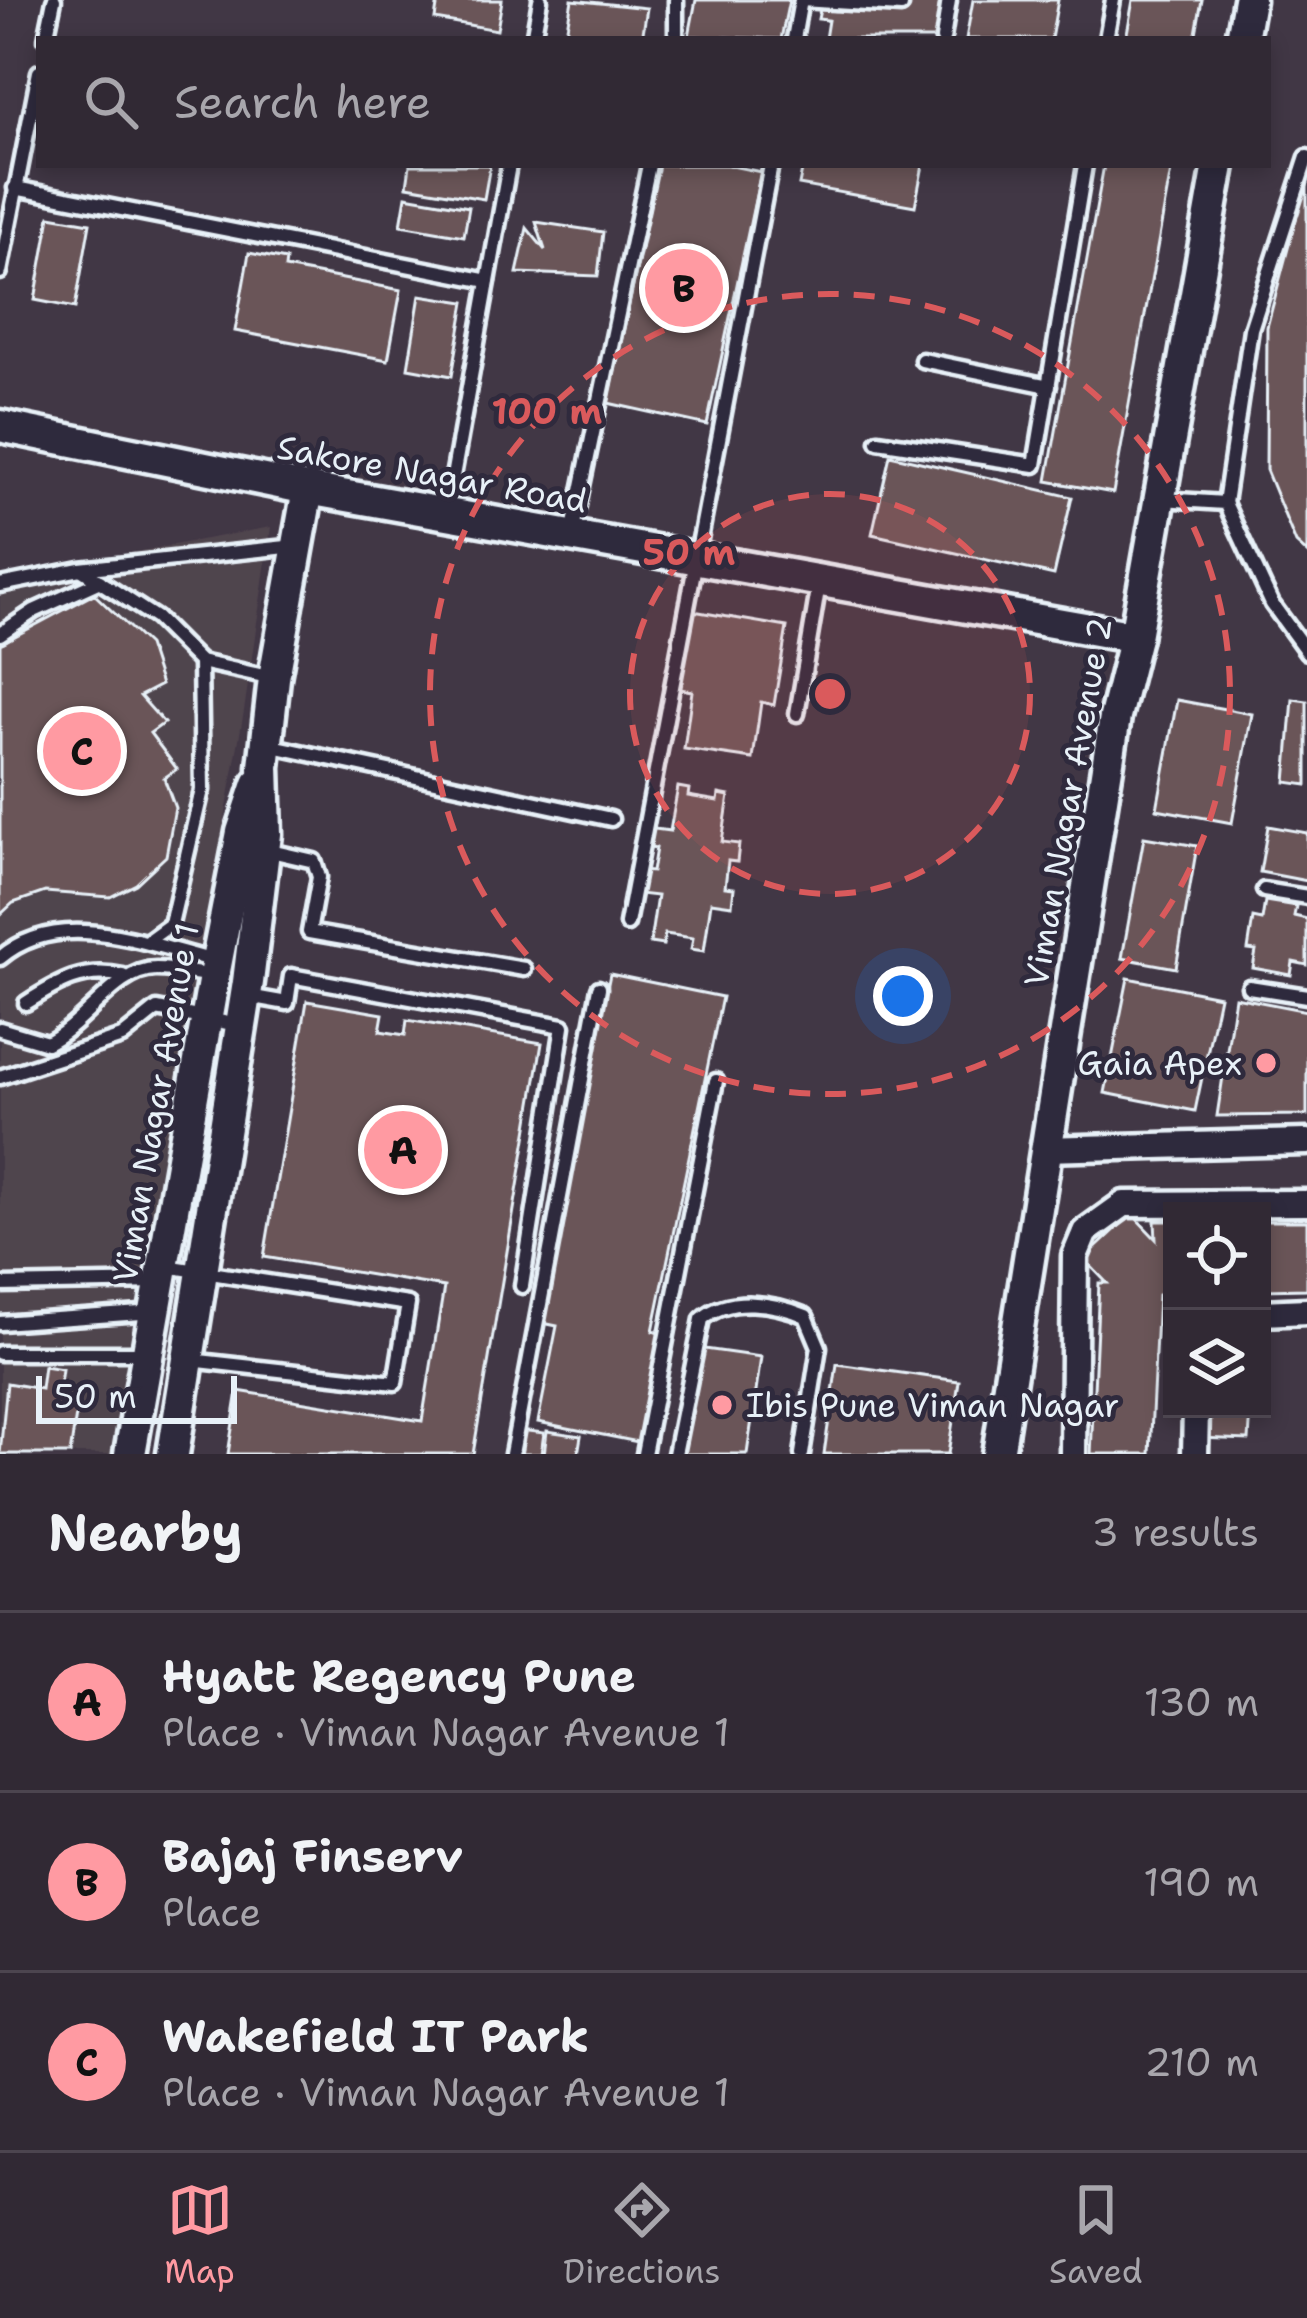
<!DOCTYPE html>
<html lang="en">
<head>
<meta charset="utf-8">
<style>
  body { margin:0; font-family:"Shantell Sans",sans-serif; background:#39313c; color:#f1f3f6 }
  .controls { position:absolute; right:36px; bottom:36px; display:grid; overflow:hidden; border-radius:0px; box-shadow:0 6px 18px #0003 }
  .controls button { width:108px; height:108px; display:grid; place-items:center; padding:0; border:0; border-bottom:3px solid #4c454f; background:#312934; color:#f1f3f6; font:60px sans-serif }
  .scale { position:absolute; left:36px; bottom:30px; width:201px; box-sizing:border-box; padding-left:12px; border:6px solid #e8f1f8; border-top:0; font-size:33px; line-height:42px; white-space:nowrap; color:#e8f1f8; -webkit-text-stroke:9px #2f2a3d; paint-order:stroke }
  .you { position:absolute; left:903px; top:996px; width:42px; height:42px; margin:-30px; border:9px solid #fff; border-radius:50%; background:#1a73e8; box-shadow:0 0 0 18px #1a73e833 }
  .badge { display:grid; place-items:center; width:78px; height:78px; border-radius:50%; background:#ff9aa2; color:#111; font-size:39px; font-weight:700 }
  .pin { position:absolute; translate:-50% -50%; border:6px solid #fff; box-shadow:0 3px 12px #0006 }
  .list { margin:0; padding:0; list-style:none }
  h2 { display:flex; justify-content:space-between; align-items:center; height:156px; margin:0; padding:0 48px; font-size:51px }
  h2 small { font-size:39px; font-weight:400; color:#a8a6ac }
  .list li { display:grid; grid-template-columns:78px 1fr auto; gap:36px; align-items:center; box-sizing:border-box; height:180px; padding:0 48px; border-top:3px solid #4c454f }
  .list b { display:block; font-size:45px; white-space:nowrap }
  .list p { margin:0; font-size:39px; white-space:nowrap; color:#a8a6ac }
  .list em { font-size:39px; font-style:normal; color:#a8a6ac }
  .icon { flex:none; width:66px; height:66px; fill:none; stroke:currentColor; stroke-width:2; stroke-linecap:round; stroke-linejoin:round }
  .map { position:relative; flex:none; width:1307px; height:1454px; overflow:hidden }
  .search { position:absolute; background:#312934; box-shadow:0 6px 18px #0003; left:36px; right:36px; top:36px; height:132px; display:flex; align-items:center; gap:30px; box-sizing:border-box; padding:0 42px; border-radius:0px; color:#a8a6ac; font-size:45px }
  .sheet { height:696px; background:#312934 }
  nav { display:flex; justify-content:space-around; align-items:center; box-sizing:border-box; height:168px; border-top:3px solid #4c454f; background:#312934; font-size:33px; color:#a8a6ac }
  nav a { display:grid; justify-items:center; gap:6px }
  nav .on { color:#ff9aa2 }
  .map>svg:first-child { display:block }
  .built { fill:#50444e }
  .building { fill:#6a5559; stroke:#e8f1f8; stroke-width:3 }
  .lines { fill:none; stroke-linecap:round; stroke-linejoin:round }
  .service-casing { stroke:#e8f1f8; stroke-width:21 }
  .minor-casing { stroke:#e8f1f8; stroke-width:33 }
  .tertiary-casing { stroke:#e8f1f8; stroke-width:39 }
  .service { stroke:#2f2a3d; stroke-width:12 }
  .minor { stroke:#2f2a3d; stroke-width:24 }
  .tertiary { stroke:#2f2a3d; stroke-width:30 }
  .ring { fill:none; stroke:#da5a5c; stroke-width:6; stroke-dasharray:21 15 }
  .poi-dot { fill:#ff9aa2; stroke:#2f2a3d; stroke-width:4.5 }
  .labels { text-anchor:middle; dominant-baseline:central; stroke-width:10; stroke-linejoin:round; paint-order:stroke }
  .street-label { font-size:33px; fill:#e8f1f8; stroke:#2f2a3d }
  .poi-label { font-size:33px; fill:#e8f1f8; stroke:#2f2a3d; text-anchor:end }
  .centre { fill:#da5a5c; stroke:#2f2a3d; stroke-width:6 }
  .ring-label { font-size:36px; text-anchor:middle; font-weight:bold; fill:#da5a5c; stroke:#2f2a3d; stroke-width:10; stroke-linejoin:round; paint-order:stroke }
</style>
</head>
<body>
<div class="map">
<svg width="1307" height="1454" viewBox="0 0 1307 1454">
  <rect width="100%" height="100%" fill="#413745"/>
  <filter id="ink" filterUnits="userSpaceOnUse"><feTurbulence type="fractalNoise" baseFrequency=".00833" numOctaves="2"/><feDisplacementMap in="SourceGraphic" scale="24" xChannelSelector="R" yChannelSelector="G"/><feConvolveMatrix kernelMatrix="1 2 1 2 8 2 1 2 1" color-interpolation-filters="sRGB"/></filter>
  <g filter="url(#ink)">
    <polygon class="built" points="271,527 244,711 113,1454 0,1454 0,577"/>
    <g class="building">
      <polygon points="438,0 502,0 497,30 435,19"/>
      <polygon points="572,0 647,8 642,39 565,38"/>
      <polygon points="696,0 789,0 781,39 689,36"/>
      <polygon points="822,0 953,0 946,39 825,39 828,20 818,19"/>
      <polygon points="973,0 1058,0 1051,39 966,39"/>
      <polygon points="1133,0 1202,0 1195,39 1126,39"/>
      <polygon points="410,165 490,165 484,199 407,186"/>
      <polygon points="659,165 727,165 761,172 707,425 608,403"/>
      <polygon points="803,165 923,165 915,206 799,185"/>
      <polygon points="1104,165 1172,165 1113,493 1047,481"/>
      <polygon points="1307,177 1307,553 1296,543 1266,470 1267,327"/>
      <polygon points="406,196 469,207 464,236 401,225"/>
      <polygon points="50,216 90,223 75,308 35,300"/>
      <polygon points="536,222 603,232 598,276 517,273 527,228 545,250"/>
      <polygon points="249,253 286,260 285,268 401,290 388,360 235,331"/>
      <polygon points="420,295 465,302 452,376 408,368"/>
      <polygon points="890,455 1072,497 1054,575 872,534"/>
      <polygon points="94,594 148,645 161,685 140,696 164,723 150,733 177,769 164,778 175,808 166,856 136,884 110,897 45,892 13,903 0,915 0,644"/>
      <polygon points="693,611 787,627 774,705 761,702 753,759 684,749 692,691 680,689"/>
      <polygon points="1293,699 1307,701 1307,785 1286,782"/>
      <polygon points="1177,700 1252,714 1232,823 1157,809"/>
      <polygon points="678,787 689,789 688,796 718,801 719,794 729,796 722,842 739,844 737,862 728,861 725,887 734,888 732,905 711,902 704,951 691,949 693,938 665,934 663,945 650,943 657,896 639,894 641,871 652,872 656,848 645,846 647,828 670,831"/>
      <polygon points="1268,826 1307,833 1307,881 1260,872"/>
      <polygon points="1144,837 1197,846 1176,968 1122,958"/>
      <polygon points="1265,901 1296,906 1294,916 1307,919 1307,965 1293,962 1291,975 1253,968 1256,951 1248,950 1253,918 1262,920"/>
      <polygon points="610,974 722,997 653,1331 659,1333 638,1442 538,1422 557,1326 538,1322"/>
      <polygon points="1128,978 1219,996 1195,1111 1105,1093"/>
      <polygon points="1235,997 1307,1011 1307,1115 1217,1116"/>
      <polygon points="307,1001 383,1014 380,1031 405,1035 407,1020 542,1043 473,1454 228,1454 238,1391 422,1421 444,1287 264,1257"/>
      <polygon points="1132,1214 1156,1239 1155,1221 1172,1221 1172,1292 1158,1295 1150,1454 1091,1454 1099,1283 1107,1283 1084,1259"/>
      <polygon points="1262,1221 1307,1221 1307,1289 1262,1290"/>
      <polygon points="698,1348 761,1357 747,1454 682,1454"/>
      <polygon points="837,1364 959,1381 948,1454 824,1454"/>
      <polygon points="44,1366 62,1369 58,1398 78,1402 70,1454 0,1454 7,1383 41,1389"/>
      <polygon points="1200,1409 1251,1409 1249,1440 1199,1438"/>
      <polygon points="520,1430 544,1433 541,1454 516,1454"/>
      <polygon points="547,1431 581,1436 578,1454 544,1454"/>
    </g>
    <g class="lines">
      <defs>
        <g id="service">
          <polyline points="676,0 676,39"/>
          <polyline points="801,0 901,6"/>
          <polyline points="46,39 54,0"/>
          <polyline points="533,39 540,0"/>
          <polyline points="794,39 801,0"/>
          <polyline points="943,39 949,0"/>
          <polyline points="1106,39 1113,0"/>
          <polyline points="15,188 488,281"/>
          <polyline points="0,272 39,72"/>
          <polyline points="922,360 1049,386"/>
          <polyline points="878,441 1035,465 1085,165"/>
          <polyline points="1161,499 1225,503 1272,604 1307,652"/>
          <polyline points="1225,503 1251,329 1307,157"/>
          <polyline points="447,510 509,165"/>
          <polyline points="572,534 649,165"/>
          <polyline points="82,570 156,618 200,662 273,678"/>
          <polyline points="0,585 80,569 296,546"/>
          <polyline points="0,634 34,611 100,581"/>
          <polyline points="797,714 819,584"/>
          <polyline points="268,745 611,819"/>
          <polyline points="266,850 314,861 319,877 309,932 524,969"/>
          <polyline points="1264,890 1307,897"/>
          <polyline points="627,924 771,165"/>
          <polyline points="149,940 171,924 202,790 200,662"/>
          <path d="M0 958C62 905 149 946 216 961"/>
          <polyline points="1249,987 1307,996"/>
          <polyline points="248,996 287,1003 291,976 563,1026 522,1286"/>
          <path d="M26 1003C59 982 84 967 123 976"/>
          <path d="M0 1029 47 1043C86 1024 116 969 156 969 175 969 196 974 215 976"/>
          <polyline points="0,1077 122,1037 157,1009 238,1025"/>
          <polyline points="166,1266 408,1304 395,1383 190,1360"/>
          <polyline points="0,1285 160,1282"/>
          <polyline points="0,1323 155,1312"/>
          <polyline points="0,1353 148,1353"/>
          <polyline points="512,1454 599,988"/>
          <polyline points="644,1454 716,1081"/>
          <path d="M675 1454 702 1319C729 1295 775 1303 806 1316L819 1347 802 1454"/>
        </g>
        <g id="minor">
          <polyline points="1044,1149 1307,1142"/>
          <polyline points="1262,1313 1307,1311"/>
          <polyline points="1073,1454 1075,1256 1085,1232 1124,1204 1307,1203"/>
          <polyline points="1195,1454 1196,1409"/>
        </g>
        <g id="tertiary">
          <polyline points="1242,39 1249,0"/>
          <polyline points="0,426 308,489 1135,637"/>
          <polyline points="130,1454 214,976 242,832 258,784"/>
          <polyline points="173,1454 248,982 266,834 264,767 274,678 308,489"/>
          <polyline points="998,1454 1115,717 1135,637 1219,165"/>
        </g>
      </defs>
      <use href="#service" class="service-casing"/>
      <use href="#minor" class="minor-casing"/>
      <use href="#tertiary" class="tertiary-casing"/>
      <use href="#service" class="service"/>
      <use href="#minor" class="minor"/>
      <use href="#tertiary" class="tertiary"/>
    </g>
  </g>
  <circle cx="830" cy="694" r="200" fill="#da5a5c" fill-opacity=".12"/>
  <g class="ring">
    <circle cx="830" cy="694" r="200"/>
    <circle cx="830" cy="694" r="400"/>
  </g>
  <g class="poi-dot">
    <circle cx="1266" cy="1063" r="12"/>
    <circle cx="722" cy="1405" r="12"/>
  </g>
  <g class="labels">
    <g class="street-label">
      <text transform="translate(432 474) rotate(10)">Sakore Nagar Road</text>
      <text transform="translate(1068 802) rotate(-80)">Viman Nagar Avenue 2</text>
      <text transform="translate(156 1103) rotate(-80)">Viman Nagar Avenue 1</text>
    </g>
    <g class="poi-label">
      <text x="1242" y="1063">Gaia Apex</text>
      <text x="746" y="1405" text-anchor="start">Ibis Pune Viman Nagar</text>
    </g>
  </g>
  <circle cx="830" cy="694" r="18" class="centre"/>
  <g class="ring-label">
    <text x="547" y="424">100 m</text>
    <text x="689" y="565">50 m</text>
  </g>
</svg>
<div class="controls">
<button><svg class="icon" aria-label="locate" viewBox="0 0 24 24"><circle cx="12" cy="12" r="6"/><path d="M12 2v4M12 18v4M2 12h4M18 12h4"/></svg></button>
<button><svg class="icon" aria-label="layers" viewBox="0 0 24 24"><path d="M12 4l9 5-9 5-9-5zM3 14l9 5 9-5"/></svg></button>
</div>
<div class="scale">50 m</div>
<div class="you"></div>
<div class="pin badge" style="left:403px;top:1150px">A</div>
<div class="pin badge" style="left:684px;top:288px">B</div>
<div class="pin badge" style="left:82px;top:751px">C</div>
<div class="search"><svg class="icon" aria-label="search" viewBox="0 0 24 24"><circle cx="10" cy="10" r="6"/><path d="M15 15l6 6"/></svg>Search here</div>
</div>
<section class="sheet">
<h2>Nearby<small>3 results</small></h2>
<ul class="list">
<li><span class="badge">A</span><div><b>Hyatt Regency Pune</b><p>Place · Viman Nagar Avenue 1</p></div><em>130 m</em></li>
<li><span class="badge">B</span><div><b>Bajaj Finserv</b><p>Place</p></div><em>190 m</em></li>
<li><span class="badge">C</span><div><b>Wakefield IT Park</b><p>Place · Viman Nagar Avenue 1</p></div><em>210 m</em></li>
</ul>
</section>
<nav>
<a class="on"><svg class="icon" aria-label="map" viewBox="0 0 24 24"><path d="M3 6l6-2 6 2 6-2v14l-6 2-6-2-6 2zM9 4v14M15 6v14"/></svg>Map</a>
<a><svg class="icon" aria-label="directions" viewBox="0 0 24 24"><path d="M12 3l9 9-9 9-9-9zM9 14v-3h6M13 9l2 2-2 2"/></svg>Directions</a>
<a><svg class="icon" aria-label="saved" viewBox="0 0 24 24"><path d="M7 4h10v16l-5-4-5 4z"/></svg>Saved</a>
</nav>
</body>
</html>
